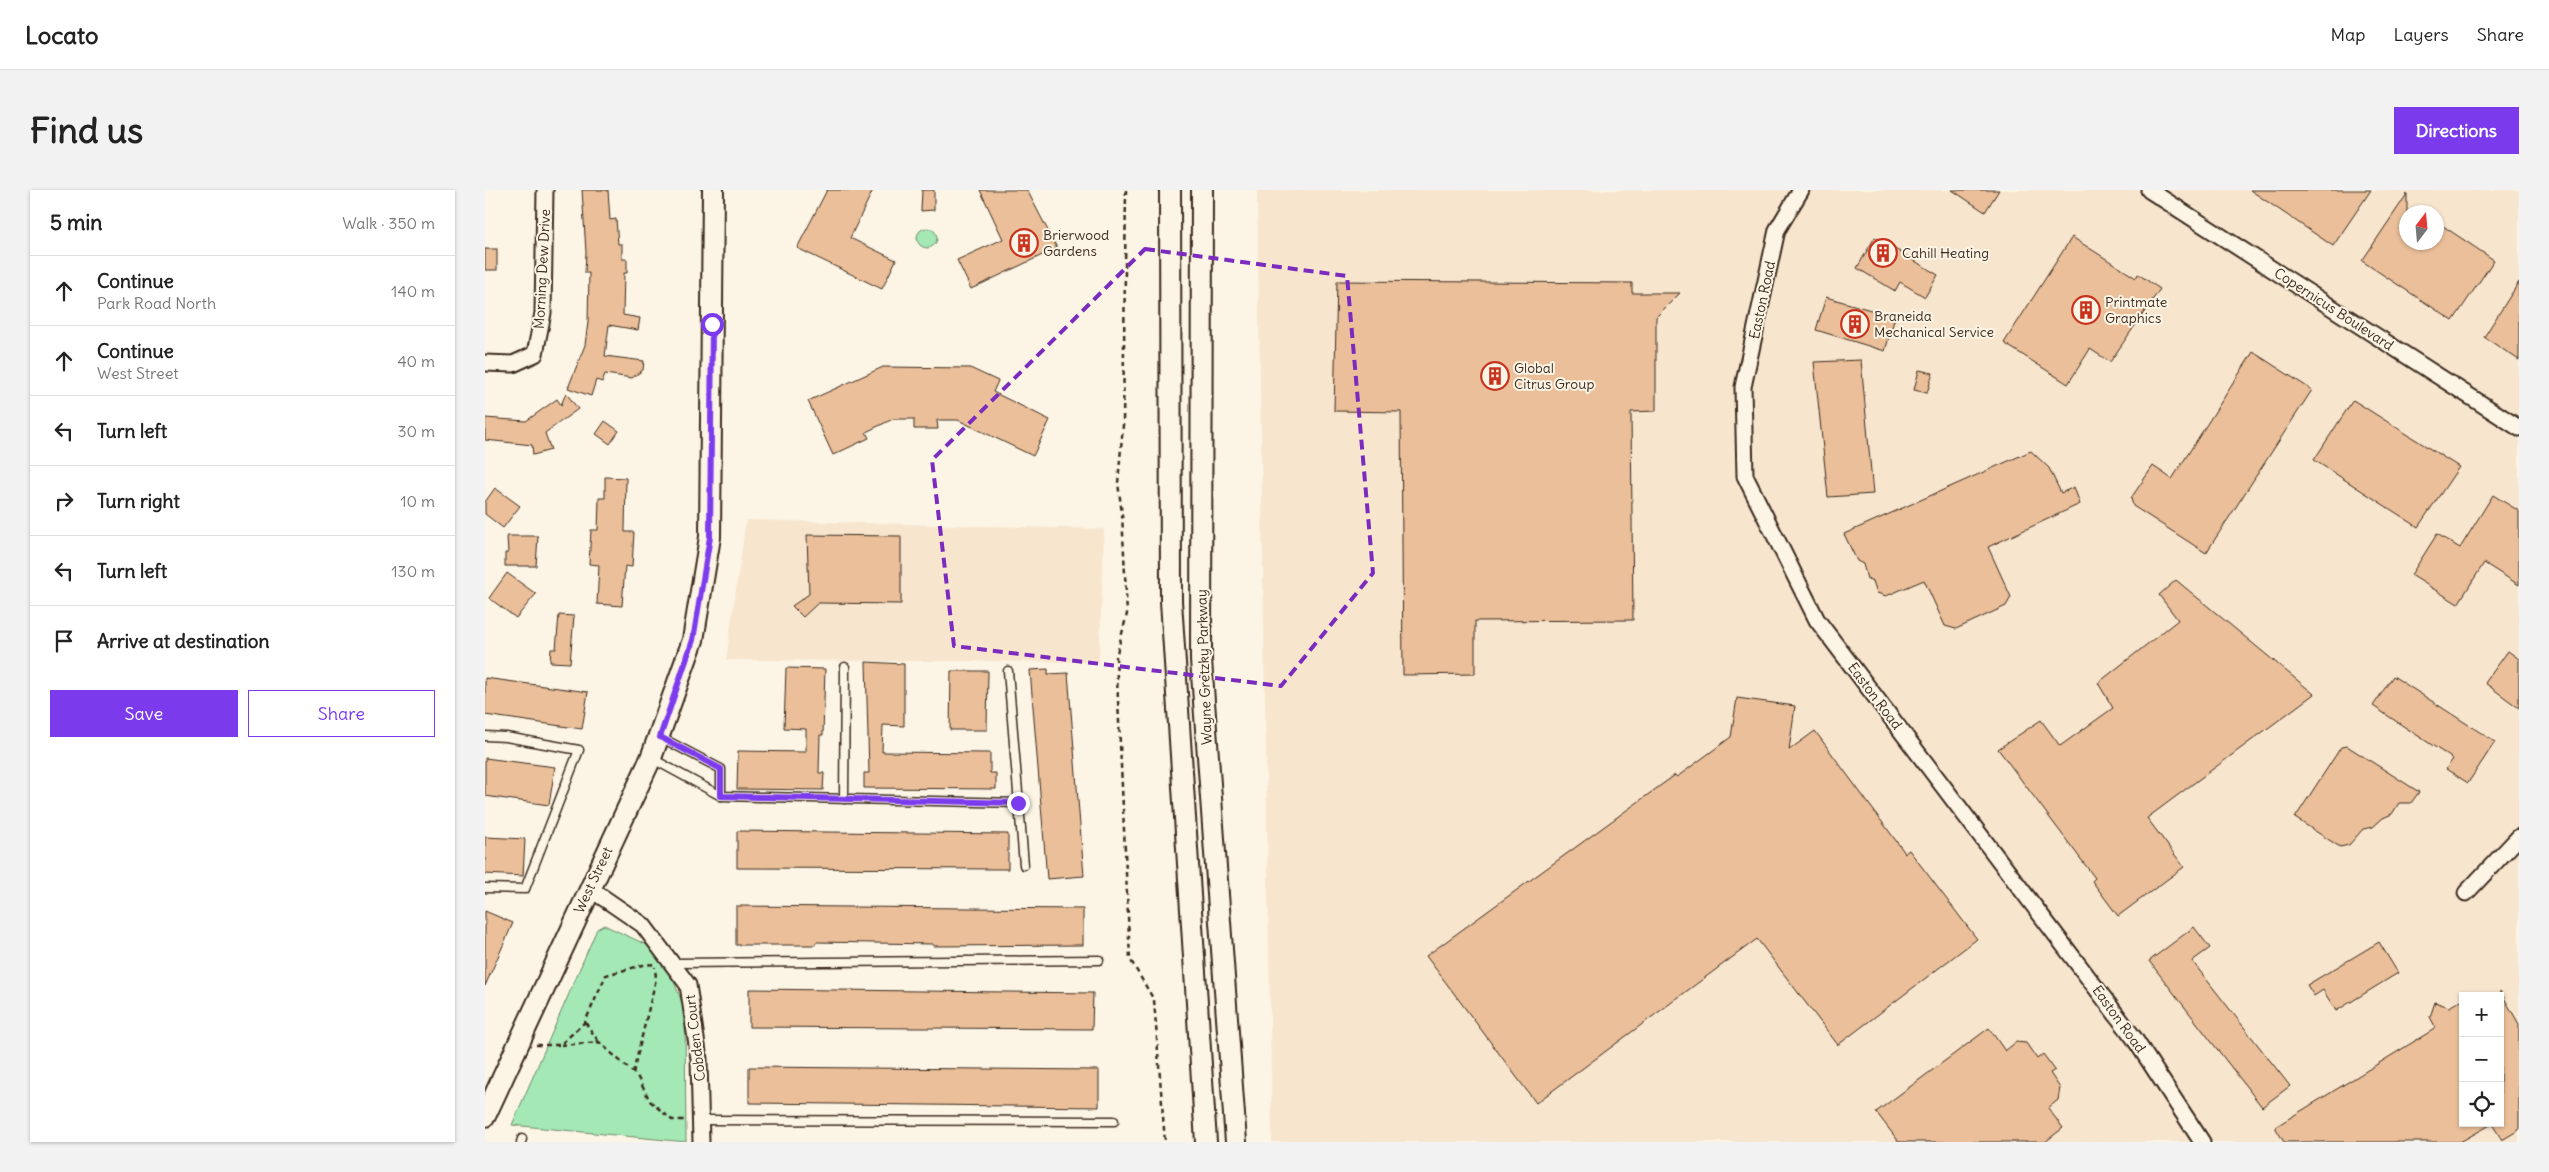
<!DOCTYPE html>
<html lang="en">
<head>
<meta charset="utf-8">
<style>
  body { margin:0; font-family:Delius,sans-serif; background:#f2f2f2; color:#222 }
  .controls { position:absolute; right:15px; bottom:15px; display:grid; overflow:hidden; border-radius:0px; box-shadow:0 1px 4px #0004 }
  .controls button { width:45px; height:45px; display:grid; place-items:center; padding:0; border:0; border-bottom:1px solid #e0e0e0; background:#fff; color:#222; font:25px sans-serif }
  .compass { position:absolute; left:1914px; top:15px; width:45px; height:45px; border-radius:50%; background:#fff; box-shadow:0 1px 4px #0004; rotate:16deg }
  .stop { position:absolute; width:15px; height:15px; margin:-11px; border:4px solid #7c3aed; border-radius:50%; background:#fff }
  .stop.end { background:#7c3aed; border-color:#fff; box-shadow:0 1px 5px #0008 }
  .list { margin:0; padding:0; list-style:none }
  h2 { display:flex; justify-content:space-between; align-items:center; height:65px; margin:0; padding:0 20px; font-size:21px }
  h2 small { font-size:16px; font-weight:400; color:#767676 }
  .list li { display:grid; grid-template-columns:32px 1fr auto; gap:15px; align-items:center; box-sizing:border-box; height:70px; padding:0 20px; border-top:1px solid #e0e0e0 }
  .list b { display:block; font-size:19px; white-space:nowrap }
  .list p { margin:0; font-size:16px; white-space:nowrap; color:#767676 }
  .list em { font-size:16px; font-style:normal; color:#767676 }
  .actions { display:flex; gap:10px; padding:15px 20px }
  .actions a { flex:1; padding:11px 0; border:1px solid #7c3aed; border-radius:0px; text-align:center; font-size:18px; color:#7c3aed }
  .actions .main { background:#7c3aed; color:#fff }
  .icon { flex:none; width:28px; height:28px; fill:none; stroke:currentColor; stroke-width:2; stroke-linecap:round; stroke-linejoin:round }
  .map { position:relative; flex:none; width:2034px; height:952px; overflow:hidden; border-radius:0px }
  header { display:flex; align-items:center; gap:30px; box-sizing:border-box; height:70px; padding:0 25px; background:#fff; border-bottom:1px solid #e0e0e0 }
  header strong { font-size:24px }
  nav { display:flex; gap:28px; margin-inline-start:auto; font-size:18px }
  .intro { display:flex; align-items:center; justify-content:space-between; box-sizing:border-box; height:120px; padding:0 30px }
  h1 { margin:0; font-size:35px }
  .button { padding:12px 22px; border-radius:0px; background:#7c3aed; color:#fff; font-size:18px; font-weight:700 }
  main { display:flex; gap:30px; padding:0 30px }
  aside { flex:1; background:#fff; border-radius:0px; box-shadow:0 1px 4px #0004 }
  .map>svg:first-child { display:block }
  .built { fill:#f7e5ce; fill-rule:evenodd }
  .green { fill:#a3e8b5; stroke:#6f896a }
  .building { fill:#eabf99; stroke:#3b2a1e }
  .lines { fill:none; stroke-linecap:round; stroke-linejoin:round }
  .service-casing { stroke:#3b2a1e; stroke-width:11 }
  .minor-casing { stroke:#3b2a1e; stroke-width:19 }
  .secondary-casing { stroke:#3b2a1e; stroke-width:24 }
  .path { stroke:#3b2a1e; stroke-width:2.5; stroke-dasharray:5 4; stroke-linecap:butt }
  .service { stroke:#fcf5e5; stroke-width:8 }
  .minor { stroke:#fcf5e5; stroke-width:15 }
  .secondary { stroke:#fcf5e5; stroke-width:20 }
  .route { stroke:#7c3aed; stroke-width:6 }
  .marked { fill:none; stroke:#7b2cbf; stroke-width:4; stroke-dasharray:10 6; stroke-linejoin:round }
  .labels { text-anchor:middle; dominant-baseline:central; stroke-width:4; stroke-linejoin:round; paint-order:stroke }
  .poi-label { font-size:14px; fill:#3b2a1e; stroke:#fcf5e5; text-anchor:start }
  .street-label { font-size:14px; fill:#3b2a1e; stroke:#fcf5e5 }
</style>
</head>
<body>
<header>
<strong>Locato</strong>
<nav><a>Map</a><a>Layers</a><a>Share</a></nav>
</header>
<div class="intro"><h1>Find us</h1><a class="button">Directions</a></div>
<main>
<aside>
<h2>5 min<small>Walk · 350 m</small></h2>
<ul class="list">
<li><svg class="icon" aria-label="ahead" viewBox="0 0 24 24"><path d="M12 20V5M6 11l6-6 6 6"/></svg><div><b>Continue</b><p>Park Road North</p></div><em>140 m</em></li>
<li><svg class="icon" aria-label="ahead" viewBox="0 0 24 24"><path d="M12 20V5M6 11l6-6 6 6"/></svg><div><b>Continue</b><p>West Street</p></div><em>40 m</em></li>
<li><svg class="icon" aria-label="left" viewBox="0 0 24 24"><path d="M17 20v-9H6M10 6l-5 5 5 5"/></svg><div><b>Turn left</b></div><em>30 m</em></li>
<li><svg class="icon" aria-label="right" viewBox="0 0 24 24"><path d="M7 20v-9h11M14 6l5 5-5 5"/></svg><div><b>Turn right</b></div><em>10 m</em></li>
<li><svg class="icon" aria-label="left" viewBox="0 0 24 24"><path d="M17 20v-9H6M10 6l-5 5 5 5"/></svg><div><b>Turn left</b></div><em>130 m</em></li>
<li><svg class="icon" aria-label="arrive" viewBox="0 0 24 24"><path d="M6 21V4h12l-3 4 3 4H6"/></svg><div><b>Arrive at destination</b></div></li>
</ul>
<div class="actions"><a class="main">Save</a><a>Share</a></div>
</aside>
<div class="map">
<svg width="2034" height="952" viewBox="0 0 2034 952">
  <rect width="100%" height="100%" fill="#fcf5e5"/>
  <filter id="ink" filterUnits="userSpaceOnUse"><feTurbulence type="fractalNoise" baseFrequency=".02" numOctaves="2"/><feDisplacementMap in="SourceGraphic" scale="10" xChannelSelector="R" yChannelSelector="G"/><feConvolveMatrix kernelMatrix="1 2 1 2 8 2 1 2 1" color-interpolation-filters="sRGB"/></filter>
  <g filter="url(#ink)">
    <g class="built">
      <path d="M772 0H2034V952H787ZM1922 22H1952V52H1922ZM1978 806H2015V933H1978Z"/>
      <polygon points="261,330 619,339 614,472 241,470"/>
    </g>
    <g class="green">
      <circle cx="442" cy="48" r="10"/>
      <polygon points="119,735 162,755 186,784 200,820 201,952 27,935 112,739"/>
    </g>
    <g class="building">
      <polygon points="97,0 123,0 125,30 131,29 133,54 137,54 137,69 142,69 142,83 139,83 138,125 155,128 153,140 124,135 120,166 159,171 158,180 147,188 120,184 117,192 111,190 106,206 83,198 100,155 103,132 104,83 100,83 101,62"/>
      <polygon points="342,0 388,0 365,48 411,70 397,99 312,58"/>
      <polygon points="437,0 449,0 449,20 436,21"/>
      <polygon points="495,0 542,0 572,58 486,99 472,70 518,49"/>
      <polygon points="1467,0 1514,0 1500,22"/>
      <polygon points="1765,0 1886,0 1848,56"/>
      <polygon points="1922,4 1922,52 1952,52 1952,32 2009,70 1968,131 1877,71"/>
      <polygon points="1390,47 1453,85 1440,107 1415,92 1410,101 1372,78"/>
      <polygon points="1587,47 1651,88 1653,84 1675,99 1625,172 1605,159 1583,194 1519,153"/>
      <rect x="0" y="59" width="12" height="21"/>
      <polygon points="852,91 1147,93 1147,103 1195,103 1171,127 1171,221 1146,222 1148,430 990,431 990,484 918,485 916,222 849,221"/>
      <polygon points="2034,92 2034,170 1999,147"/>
      <polygon points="1341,107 1410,127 1400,161 1331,140"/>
      <polygon points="1768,162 1827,200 1721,363 1648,316 1646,308 1668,276 1687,289"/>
      <polygon points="1376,170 1388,304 1343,307 1329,172"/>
      <polygon points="398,177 485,178 513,191 508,202 565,230 548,266 473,230 452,230 453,239 429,239 429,229 408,229 381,242 384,248 348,265 323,211"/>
      <polygon points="1434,180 1448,183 1442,203 1429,200"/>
      <polygon points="81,203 93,219 60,243 66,260 48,265 47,255 0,250 0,228 41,231 72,209 76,215"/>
      <polygon points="1868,210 1974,277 1933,337 1829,270"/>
      <polygon points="120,231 134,241 125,254 111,244"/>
      <polygon points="1546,261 1564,278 1576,303 1589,297 1595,314 1503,357 1526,407 1521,416 1471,439 1460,436 1439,390 1401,406 1392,403 1388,391 1382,389 1378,374 1372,371 1359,344"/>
      <polygon points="120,287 141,288 140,342 149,342 147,377 140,376 137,416 112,414 114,375 104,374 106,340 113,340 114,308 120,308"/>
      <polygon points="10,298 35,316 18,338 0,324 0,312"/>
      <polygon points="2008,305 2034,321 2034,395 1999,373 1973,414 1926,385 1952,344 1975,358"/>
      <polygon points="322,345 416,346 416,414 333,413 318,427 307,416 324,404"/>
      <polygon points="22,346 53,346 51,376 20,376 20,363 23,363"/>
      <polygon points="22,383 51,404 31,428 4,408"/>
      <polygon points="1691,390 1829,504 1662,628 1699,677 1633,726 1607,691 1610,688 1513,559 1556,530 1575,556 1628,518 1613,493 1693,430 1674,405"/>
      <polygon points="74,425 89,426 85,473 65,472 66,459 71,459"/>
      <polygon points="2023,461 2034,469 2034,518 2000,493"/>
      <polygon points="381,472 419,474 419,536 398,535 397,562 505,563 505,583 511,583 511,599 379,598 379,583 384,583"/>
      <polygon points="301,478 340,479 338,545 335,545 334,583 339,583 338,600 252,599 253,561 321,562 321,539 299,538"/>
      <polygon points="563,479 563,484 583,483 599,686 562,689 545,480"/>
      <polygon points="466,481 503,481 502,540 465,540"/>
      <polygon points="1908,486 2010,552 1983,593 1961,579 1968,569 1888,516"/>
      <polygon points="0,488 103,502 97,539 0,525"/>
      <polygon points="1252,508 1310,516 1304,560 1330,541 1420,663 1424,660 1492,749 1353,855 1272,749 1051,913 941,766 1190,585 1192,587 1246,547"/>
      <polygon points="1862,556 1934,602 1926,613 1914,613 1907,624 1898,628 1888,637 1878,639 1864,655 1855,657 1810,628 1856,557"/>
      <polygon points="0,568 70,577 64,615 0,606"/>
      <polygon points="252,641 523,644 523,679 252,678"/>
      <polygon points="0,647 40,649 38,686 0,684"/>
      <polygon points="251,716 598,719 598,755 448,756 448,754 331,752 330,755 251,755"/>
      <polygon points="0,721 28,733 0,796"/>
      <polygon points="1709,737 1725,758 1707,771 1805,896 1777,917 1664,771"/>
      <polygon points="1894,752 1913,783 1851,821 1838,800 1829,806 1822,795"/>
      <polygon points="264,799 608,803 607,839 264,837"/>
      <polygon points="2015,801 2034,834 2034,940 2017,950 2007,934 1975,952 1799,952 1790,937 1951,838 1945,827 1950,812 1964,817 1978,809 1978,933 2015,933"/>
      <polygon points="1504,838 1520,861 1531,852 1541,853 1552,869 1558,864 1570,880 1565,883 1575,898 1573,910 1563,918 1578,938 1560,952 1414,952 1391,922"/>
      <polygon points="264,877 614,880 614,917 264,913"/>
    </g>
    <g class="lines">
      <defs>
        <g id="service">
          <polyline points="523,481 539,675"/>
          <polyline points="0,546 21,547 94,560 40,699 0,698"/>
          <polyline points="175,547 236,579 236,606"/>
          <polyline points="166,568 236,606 533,613"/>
          <polyline points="359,609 360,477"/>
          <polyline points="187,773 614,770"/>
          <polyline points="216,930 629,931"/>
          <polyline points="36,952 37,949"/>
        </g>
        <g id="minor">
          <polyline points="1316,0 1292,40 1258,197 1260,286 1332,430 1649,848 1717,952"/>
          <polyline points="1664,0 2034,238"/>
          <polyline points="0,173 28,174 50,164 58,123 60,0"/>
          <polyline points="104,698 158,735 203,795 214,869 216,952"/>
          <polyline points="1981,703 2034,647"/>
        </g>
        <g id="secondary">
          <polyline points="685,0 686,411 721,952"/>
          <polyline points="717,0 716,470 751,952"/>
          <polyline points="0,926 166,568 208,450 225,347 228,0"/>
        </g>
      </defs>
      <use href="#service" class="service-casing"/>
      <use href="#minor" class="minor-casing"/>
      <use href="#secondary" class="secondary-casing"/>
      <g class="path">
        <polyline points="641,0 638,235 633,293 637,324 642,424 631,467 645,769 669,810 680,952"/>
        <polyline points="100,832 114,852"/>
        <polyline points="51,855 75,855 100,832 121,785 158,775 170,774"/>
        <polyline points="76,855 114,852 152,886 165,911 187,930 201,930"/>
        <polyline points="148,883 171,789 170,777"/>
      </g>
      <use href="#service" class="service"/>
      <use href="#minor" class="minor"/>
      <use href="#secondary" class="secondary"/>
    </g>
  </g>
  <g class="lines" filter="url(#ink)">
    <polyline class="route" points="227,134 225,347 208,450 175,547 236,579 236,606 533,613"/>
  </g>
  <path class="marked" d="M660 59 862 86 888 383 796 496 469 456 447 270Z"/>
  <defs>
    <symbol id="building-ring" viewBox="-11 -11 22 22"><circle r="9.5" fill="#fcf5e5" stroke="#c8321e" stroke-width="1.5"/><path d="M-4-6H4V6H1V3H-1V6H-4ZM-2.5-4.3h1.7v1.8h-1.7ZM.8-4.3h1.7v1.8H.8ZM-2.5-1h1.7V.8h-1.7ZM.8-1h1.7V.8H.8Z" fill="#c8321e"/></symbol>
  </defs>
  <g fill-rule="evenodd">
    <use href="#building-ring" x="523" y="37" width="32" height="32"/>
    <use href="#building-ring" x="1382" y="47" width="32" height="32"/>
    <use href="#building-ring" x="1585" y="104" width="32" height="32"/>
    <use href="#building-ring" x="1354" y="118" width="32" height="32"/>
    <use href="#building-ring" x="994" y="170" width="32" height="32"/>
  </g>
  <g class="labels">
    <g class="poi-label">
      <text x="558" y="45">Brierwood<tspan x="558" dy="16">Gardens</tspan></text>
      <text x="1417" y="63">Cahill Heating</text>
      <text x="1620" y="112">Printmate<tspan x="1620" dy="16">Graphics</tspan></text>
      <text x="1389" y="126">Braneida<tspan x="1389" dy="16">Mechanical Service</tspan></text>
      <text x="1029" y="178">Global<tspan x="1029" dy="16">Citrus Group</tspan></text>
    </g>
    <g class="street-label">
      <text transform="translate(57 79) rotate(-87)">Morning Dew Drive</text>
      <text transform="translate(1277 110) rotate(-78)">Easton Road</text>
      <text transform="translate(1849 119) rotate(33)">Copernicus Boulevard</text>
      <text transform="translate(719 477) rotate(-92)">Wayne Gretzky Parkway</text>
      <text transform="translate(1390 506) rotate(53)">Easton Road</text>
      <text transform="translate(108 690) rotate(-65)">West Street</text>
      <text transform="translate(1634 829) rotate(54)">Easton Road</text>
      <text transform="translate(210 848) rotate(-97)">Cobden Court</text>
    </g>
  </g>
</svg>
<div class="controls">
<button>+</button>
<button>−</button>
<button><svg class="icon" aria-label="locate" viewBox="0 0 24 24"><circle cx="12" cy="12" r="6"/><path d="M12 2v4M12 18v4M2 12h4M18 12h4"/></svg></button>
</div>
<svg class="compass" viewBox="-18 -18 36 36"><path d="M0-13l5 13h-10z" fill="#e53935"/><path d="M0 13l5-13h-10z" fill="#767676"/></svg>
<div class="stop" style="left:227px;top:134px"></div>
<div class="stop end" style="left:533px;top:613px"></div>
</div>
</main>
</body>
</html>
